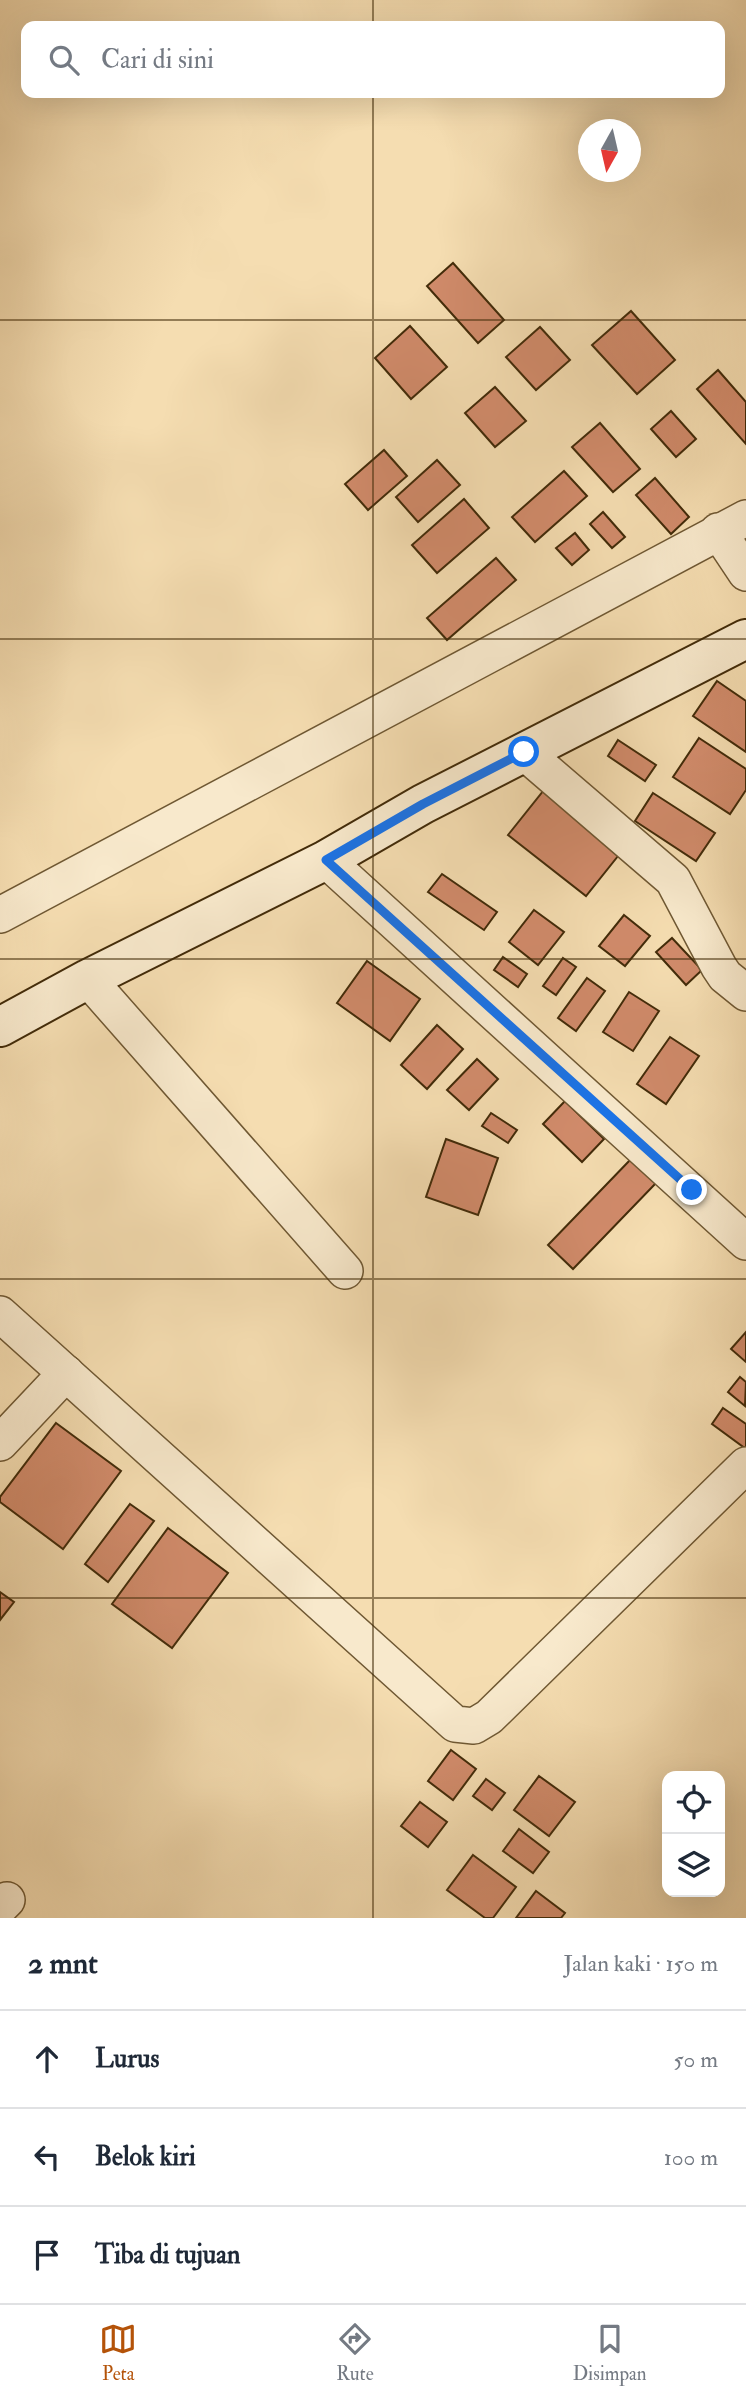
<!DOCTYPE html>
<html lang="id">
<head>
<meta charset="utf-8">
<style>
  body { margin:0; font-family:"IM FELL Double Pica",serif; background:#f2f2f3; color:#1f2937 }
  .controls { position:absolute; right:21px; bottom:21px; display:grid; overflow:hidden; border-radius:14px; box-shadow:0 7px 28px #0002 }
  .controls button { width:63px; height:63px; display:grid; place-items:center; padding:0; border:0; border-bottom:2px solid #e0e1e3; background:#fff; color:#1f2937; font:35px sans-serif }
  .compass { position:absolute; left:578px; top:119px; width:63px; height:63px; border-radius:50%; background:#fff; box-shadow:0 7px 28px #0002; rotate:188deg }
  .stop { position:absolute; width:21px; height:21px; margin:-16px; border:5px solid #1a73e8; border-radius:50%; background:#fff }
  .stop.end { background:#1a73e8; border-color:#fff; box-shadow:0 2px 7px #0008 }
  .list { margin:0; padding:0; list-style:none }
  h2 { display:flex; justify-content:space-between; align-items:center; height:91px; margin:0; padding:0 28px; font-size:30px }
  h2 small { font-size:23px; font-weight:400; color:#747a83 }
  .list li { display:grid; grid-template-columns:46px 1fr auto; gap:21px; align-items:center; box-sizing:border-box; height:98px; padding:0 28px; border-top:2px solid #e0e1e3 }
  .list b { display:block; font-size:26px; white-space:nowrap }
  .list em { font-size:23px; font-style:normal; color:#747a83 }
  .icon { flex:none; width:38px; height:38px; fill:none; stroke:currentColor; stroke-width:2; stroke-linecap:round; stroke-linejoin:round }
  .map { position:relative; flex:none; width:746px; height:1918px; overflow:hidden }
  .search { position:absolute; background:#fff; box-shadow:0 7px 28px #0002; left:21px; right:21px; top:21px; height:77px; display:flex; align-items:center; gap:18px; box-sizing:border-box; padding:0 24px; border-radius:14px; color:#747a83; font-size:26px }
  .sheet { height:385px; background:#fff }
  nav { display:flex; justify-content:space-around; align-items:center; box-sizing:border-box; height:98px; border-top:2px solid #e0e1e3; background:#fff; font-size:19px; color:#747a83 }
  nav a { display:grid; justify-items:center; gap:4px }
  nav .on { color:#b45309 }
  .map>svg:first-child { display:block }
  .building { fill:#d18b6b; stroke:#422b09; stroke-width:2 }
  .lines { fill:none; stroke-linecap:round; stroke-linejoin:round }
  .street-casing { stroke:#6f5833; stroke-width:38 }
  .secondary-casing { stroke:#422b09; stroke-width:42 }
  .street { stroke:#f8e9cc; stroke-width:35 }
  .secondary { stroke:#f8e9cc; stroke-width:38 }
  .route { stroke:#1a73e8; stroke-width:9 }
  .grid { fill:none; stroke:#422b09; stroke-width:2; stroke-opacity:0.55 }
</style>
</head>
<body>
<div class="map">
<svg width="746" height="1918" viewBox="0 0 746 1918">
  <rect width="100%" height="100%" fill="#f5ddb1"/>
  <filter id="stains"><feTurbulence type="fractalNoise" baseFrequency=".00286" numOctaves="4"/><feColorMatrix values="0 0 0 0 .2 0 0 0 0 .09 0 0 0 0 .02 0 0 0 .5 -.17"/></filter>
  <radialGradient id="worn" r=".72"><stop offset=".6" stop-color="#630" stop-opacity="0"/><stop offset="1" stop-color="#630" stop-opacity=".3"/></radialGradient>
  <g class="building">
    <polygon points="453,263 504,320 478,343 427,286"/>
    <polygon points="631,311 675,360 637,394 592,345"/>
    <polygon points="410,326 447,367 411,399 375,358"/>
    <polygon points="540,327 570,360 536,390 506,357"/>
    <polygon points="718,370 746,402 746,444 697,389"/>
    <polygon points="495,387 526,421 495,447 465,413"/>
    <polygon points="671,411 696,439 676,457 651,429"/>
    <polygon points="600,423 640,469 613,492 572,447"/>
    <polygon points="384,450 407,476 368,510 345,484"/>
    <polygon points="437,460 460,485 418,522 396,497"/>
    <polygon points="564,471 587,496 535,542 512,517"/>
    <polygon points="655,478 689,517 671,534 636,495"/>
    <polygon points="464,499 489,528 437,573 412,545"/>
    <polygon points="603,512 625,537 612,548 590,524"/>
    <polygon points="575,533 589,550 572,565 556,548"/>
    <polygon points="496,558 516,580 447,640 427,618"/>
    <polygon points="717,681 746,701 746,752 693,716"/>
    <polygon points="699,738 746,769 746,790 730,814 673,777"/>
    <polygon points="618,740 656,765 645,781 608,756"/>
    <polygon points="548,785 626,846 586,896 508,835"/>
    <polygon points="653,793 715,833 696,861 635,821"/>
    <polygon points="442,874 497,912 484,930 428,892"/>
    <polygon points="534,910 564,932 538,965 509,942"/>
    <polygon points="624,915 650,936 625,966 599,946"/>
    <polygon points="672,938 702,970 686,985 656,952"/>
    <polygon points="503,957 527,974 518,987 494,970"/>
    <polygon points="563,958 576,967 556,995 543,986"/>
    <polygon points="367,961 420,999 390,1041 337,1003"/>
    <polygon points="587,978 605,991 576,1031 558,1018"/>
    <polygon points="629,992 659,1011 633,1051 603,1032"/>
    <polygon points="437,1025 463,1049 427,1089 401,1065"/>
    <polygon points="670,1037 699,1056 666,1104 637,1084"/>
    <polygon points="477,1059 498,1079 469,1110 447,1090"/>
    <polygon points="565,1101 604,1139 582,1162 543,1124"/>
    <polygon points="491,1113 517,1130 508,1143 482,1126"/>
    <polygon points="446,1139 498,1158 478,1215 426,1197"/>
    <polygon points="632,1158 657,1182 573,1269 548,1245"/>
    <polygon points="746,1332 746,1362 731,1349"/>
    <polygon points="740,1377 746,1382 745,1406 728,1392"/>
    <polygon points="723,1408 746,1424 746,1449 712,1424"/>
    <polygon points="56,1423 121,1471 63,1549 0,1502 0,1497"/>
    <polygon points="130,1504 154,1521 108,1582 85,1564"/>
    <polygon points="168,1528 228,1573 172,1648 112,1604"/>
    <polygon points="0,1592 14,1602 0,1620"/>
    <polygon points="451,1750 476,1769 453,1800 428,1781"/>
    <polygon points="539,1776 575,1802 549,1836 514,1810"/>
    <polygon points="486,1779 505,1793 492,1810 473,1796"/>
    <polygon points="420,1802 447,1822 428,1847 401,1826"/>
    <polygon points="519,1829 549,1852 533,1873 503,1851"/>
    <polygon points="473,1855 516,1887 493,1918 485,1918 447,1890"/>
    <polygon points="536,1891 565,1913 561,1918 516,1918"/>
  </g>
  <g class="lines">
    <defs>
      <g id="street">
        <polyline points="718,531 746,573"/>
        <polyline points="524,752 673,880 719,967 725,976 746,993"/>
        <polyline points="326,860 746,1242"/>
        <polyline points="0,915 746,518"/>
        <polyline points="88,979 345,1271"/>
        <polyline points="0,1314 455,1724 474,1726 489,1717 746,1465"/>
        <polyline points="0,1443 66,1373"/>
        <polyline points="0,1907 7,1900"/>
      </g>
      <polyline id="secondary" points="0,1027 88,979 326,860 423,804 746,639"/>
    </defs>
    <use href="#street" class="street-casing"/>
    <use href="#secondary" class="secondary-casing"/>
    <use href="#street" class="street"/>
    <use href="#secondary" class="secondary"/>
  </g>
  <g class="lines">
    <polyline class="route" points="524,752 423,804 326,860 692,1190"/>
  </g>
  <path class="grid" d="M373 0V26M373 93V1918M0 320H746M0 639H746M0 959H746M0 1279H746M0 1598H746"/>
  <rect width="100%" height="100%" filter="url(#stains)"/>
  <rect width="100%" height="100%" fill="url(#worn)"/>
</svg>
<div class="controls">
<button><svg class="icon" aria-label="locate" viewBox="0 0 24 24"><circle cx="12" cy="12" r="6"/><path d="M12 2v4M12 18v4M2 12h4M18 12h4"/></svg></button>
<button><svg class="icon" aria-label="layers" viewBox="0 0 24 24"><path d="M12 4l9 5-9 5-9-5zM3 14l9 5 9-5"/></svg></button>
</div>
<svg class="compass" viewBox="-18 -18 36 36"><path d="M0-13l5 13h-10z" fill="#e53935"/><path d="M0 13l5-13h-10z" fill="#747a83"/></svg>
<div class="stop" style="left:524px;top:752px"></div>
<div class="stop end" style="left:692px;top:1190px"></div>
<div class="search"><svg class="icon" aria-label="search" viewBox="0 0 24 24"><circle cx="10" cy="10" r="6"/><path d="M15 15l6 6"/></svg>Cari di sini</div>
</div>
<section class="sheet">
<h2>2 mnt<small>Jalan kaki · 150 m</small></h2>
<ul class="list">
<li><svg class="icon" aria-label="ahead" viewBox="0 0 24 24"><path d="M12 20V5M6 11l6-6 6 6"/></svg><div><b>Lurus</b></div><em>50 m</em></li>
<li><svg class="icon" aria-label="left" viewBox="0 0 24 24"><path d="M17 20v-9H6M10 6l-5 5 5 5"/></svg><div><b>Belok kiri</b></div><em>100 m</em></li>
<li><svg class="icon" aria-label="arrive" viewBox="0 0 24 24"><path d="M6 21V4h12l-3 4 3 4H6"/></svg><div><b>Tiba di tujuan</b></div></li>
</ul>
</section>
<nav>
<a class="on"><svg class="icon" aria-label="map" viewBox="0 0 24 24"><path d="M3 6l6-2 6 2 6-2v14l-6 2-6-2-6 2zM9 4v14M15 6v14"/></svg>Peta</a>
<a><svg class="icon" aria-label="directions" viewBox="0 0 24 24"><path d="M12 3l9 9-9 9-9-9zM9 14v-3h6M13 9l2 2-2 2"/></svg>Rute</a>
<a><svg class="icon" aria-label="saved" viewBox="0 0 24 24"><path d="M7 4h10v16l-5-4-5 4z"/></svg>Disimpan</a>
</nav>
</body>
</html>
